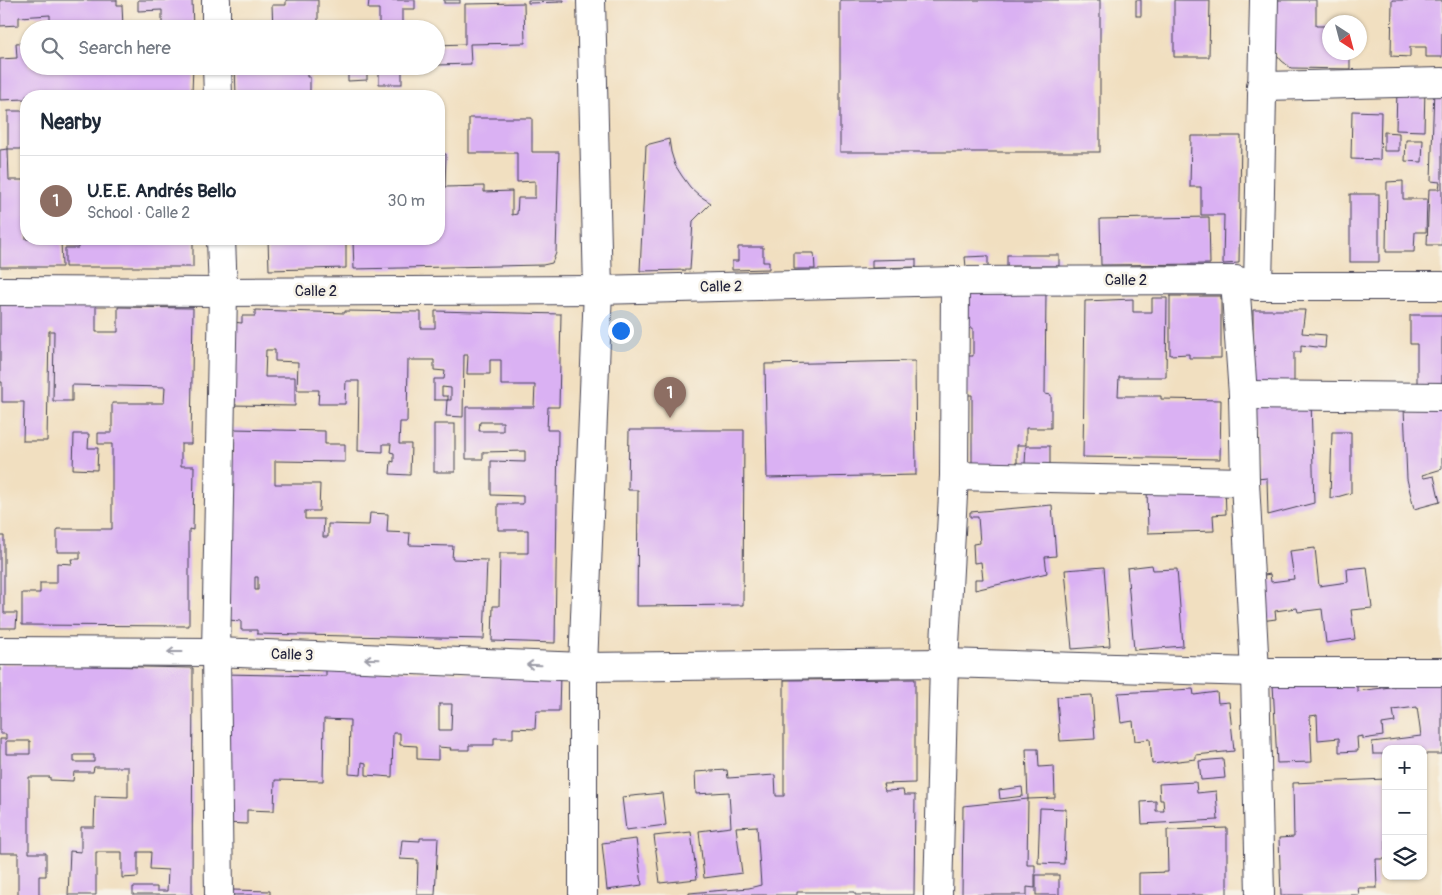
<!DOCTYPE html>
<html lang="en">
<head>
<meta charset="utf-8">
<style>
  body { margin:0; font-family:Pangolin,sans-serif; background:#f2f2f3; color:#1f2937 }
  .controls { position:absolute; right:15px; bottom:15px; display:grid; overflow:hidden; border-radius:10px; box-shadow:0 1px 4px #0004 }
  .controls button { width:45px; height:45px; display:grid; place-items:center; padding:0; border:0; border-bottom:1px solid #e0e1e3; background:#fff; color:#1f2937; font:25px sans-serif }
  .compass { position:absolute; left:1322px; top:15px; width:45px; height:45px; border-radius:50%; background:#fff; box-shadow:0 1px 4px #0004; rotate:144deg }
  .you { position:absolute; left:620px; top:330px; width:18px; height:18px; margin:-12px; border:4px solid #fff; border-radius:50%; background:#1a73e8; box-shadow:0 0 0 8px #1a73e833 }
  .badge { display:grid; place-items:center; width:32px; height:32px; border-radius:50%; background:#0b8043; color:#fff; font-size:16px; font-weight:700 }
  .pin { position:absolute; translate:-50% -41px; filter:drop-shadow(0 1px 2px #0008) }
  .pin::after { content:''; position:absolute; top:26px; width:18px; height:15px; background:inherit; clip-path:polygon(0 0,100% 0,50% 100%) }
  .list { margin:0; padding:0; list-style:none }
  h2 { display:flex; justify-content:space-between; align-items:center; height:65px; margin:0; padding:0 20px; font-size:21px }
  h2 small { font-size:16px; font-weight:400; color:#747a83 }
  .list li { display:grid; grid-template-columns:32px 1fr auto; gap:15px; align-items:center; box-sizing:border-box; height:90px; padding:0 20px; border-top:1px solid #e0e1e3 }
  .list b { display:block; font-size:19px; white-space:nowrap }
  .list p { margin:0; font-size:16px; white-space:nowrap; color:#747a83 }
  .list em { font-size:16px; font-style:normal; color:#747a83 }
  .icon { flex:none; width:28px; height:28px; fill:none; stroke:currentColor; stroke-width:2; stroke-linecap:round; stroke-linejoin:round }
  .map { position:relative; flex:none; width:1442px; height:895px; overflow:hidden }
  .search { position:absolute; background:#fff; box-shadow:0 1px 4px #0004; left:20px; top:20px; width:425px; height:55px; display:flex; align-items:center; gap:12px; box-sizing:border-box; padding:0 18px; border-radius:28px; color:#747a83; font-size:19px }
  .panel { position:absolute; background:#fff; box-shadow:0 1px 4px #0004; left:20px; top:90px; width:425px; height:155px; border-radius:20px }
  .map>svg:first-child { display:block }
  .building { fill:#dab1f3; fill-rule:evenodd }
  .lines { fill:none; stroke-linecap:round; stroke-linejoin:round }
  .minor-casing { stroke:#413e4f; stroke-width:30 }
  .minor { stroke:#fff; stroke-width:28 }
  .oneway { stroke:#9c9ca7 }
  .labels { text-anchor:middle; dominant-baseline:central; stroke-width:5; stroke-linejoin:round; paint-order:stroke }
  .street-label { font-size:15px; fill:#22223b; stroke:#f7f3e8 }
</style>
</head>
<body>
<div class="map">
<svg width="1442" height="895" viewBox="0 0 1442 895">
  <rect width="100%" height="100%" fill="#f7f3e8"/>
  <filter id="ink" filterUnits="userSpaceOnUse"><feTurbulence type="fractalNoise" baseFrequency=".02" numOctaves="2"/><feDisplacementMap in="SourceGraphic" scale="10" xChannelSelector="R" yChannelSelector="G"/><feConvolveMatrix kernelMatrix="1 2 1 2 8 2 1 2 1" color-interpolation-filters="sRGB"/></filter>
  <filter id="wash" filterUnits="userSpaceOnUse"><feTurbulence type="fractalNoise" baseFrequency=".0096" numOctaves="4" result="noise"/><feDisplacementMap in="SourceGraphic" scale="20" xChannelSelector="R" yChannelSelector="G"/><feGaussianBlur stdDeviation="1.12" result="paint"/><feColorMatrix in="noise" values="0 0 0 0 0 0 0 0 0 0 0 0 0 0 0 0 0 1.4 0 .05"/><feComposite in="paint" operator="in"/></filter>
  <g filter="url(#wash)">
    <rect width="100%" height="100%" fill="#f1dfc0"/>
    <g id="blocks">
      <g class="building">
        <polygon points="0,0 117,0 117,5 122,5 123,27 162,26 162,10 138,11 138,0 192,0 193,29 50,29 50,15 19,17 19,25 0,26"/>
        <polygon points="286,0 318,0 318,29 273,29 272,5 286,5"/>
        <polygon points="369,0 415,0 415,9 402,9 402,29 379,29 379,9 368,9"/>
        <rect x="444" y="0" width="16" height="3"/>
        <polygon points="528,0 564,0 564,2 528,3"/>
        <rect x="840" y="0" width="260" height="152"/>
        <rect x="1136" y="0" width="5" height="16"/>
        <polygon points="1174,0 1210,0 1209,57 1174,57"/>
        <polygon points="1275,0 1316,0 1316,26 1330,26 1330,52 1350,52 1350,69 1291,68 1282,61 1272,49"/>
        <polygon points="1392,0 1442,0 1442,57 1426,57 1426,47 1410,47 1410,57 1391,56"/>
        <polygon points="524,3 525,43 470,44 471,64 437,65 436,45 465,44 465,4"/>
        <polygon points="29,42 29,66 193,66 192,92 86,96 26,96 26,99 0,100 0,59 17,58 16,43"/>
        <polygon points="235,66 319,66 319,72 307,71 307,77 310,77 310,94 236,96"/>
        <polygon points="348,66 367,66 367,80 348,81"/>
        <rect x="379" y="66" width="23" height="18"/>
        <polygon points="1434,87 1442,87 1442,245 1427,245 1429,189 1439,189 1440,182 1431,181"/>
        <polygon points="1397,88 1425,88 1424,131 1396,130"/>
        <rect x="8" y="111" width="18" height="38"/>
        <polygon points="1352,111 1381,112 1380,160 1351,159"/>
        <polygon points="469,118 532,118 532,152 559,152 556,253 552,263 543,265 354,269 353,242 346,242 346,268 269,270 268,239 439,239 439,154 446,154 445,187 484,186 484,192 512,191 512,215 517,214 518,198 535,198 535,181 517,182 517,153 469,153"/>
        <polygon points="1384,132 1399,133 1399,151 1384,151"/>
        <polygon points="1191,136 1241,136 1239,263 1223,264 1224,215 1201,215 1201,187 1190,187"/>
        <polygon points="669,139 671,152 675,165 682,176 690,187 700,196 711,203 693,221 690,270 640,271 646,145"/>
        <polygon points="1406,140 1423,140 1422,162 1405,161"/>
        <polygon points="8,149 9,180 26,180 26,239 61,239 62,267 0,267 0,150"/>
        <polygon points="1403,181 1403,199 1427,199 1426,232 1415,232 1414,252 1386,252 1387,182"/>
        <rect x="1350" y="194" width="29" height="68"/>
        <polygon points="1209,217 1210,264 1101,265 1100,219"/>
        <polygon points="78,239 193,239 193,267 65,267 65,248 78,248"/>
        <polygon points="738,247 763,247 763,262 769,262 769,269 732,270 732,261 738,261"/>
        <polygon points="794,253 814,253 815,269 794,269"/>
        <rect x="1007" y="255" width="52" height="11"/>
        <polygon points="988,256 988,267 966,267 965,257"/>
        <polygon points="916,259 916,267 872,268 872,260"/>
        <polygon points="962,291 1046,291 1045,394 1051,395 1051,428 1026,428 1026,445 1017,445 1017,465 972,465 972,395 965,395 965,356 973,356 973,328 962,328"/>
        <polygon points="1170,296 1221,296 1221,358 1189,358 1189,354 1170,355"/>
        <polygon points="1152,298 1167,298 1166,377 1119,377 1118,396 1161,396 1161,399 1221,400 1220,459 1083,457 1085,301 1133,299 1133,312 1152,312"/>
        <polygon points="0,303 96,304 96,332 118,332 118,307 193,308 191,444 181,444 181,466 194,466 193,530 189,529 189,626 22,625 22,593 40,593 40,583 57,583 57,563 72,564 71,559 80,559 80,552 57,552 57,529 112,529 112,444 98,444 98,433 112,433 112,403 164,403 165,387 72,385 72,401 53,401 54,331 49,331 47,441 23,441 24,402 2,402 2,382 0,382"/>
        <path d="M255 310 345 313V311L421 312V328H435V311L561 314 559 407H548L547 430H558L555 643 492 641 493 606H499L500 553H528V530H498V504H523V496L491 495V461L525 462V451L483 452V459H466V407H534L535 385H501V360H490V374H467L468 355H464L463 417 446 416 447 400H451V388L442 387V396H448V400H434V379H444L445 371 434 370V360H408L407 422H400L399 444H411L410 475 390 474 391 461 394 462V453L390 452 391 444H383V452L358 451 359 381H346L345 404H318L319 390H297L298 362 275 361V350H266L265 377H295V406L230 405 232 322 242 323V316H255ZM480 422H503V431H479Z"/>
        <polygon points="1253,310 1305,310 1302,333 1326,335 1325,348 1301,345 1301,352 1294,352 1294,389 1253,389"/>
        <polygon points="1410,315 1442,315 1442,388 1417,388 1417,344 1410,344"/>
        <polygon points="915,361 916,475 767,478 765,364"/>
        <polygon points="1311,400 1314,503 1268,515 1267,478 1257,479 1255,402"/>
        <polygon points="1442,407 1442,469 1422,475 1424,478 1434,476 1440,502 1414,509 1407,479 1404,408"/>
        <rect x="434" y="424" width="21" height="48"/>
        <path d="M233 429 325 431V444H345V462L275 461V484H320L319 511H305V519H324L323 537H328V524L369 525 370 513 388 514 387 532 410 533 409 545 453 546 452 559 487 560 484 639 257 634V630H241V621L228 620ZM255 577H258V590H255Z"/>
        <polygon points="629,430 744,430 743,605 637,606 638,490 628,490"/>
        <polygon points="1332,432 1351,432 1351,493 1330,499"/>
        <polygon points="74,434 89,434 88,448 98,448 97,470 73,469"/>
        <polygon points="1026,446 1050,446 1050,464 1025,464"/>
        <polygon points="1225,485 1226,514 1213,515 1214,531 1148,533 1147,487"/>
        <polygon points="1052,505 1056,556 1045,557 1047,573 975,590 975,579 983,579 981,562 974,563 973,544 980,543 978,517 970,517 970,512"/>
        <polygon points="0,536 4,536 4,613 17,613 16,628 0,628"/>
        <polygon points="1315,548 1319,586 1348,582 1347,569 1367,567 1372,608 1351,610 1355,639 1326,643 1322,609 1298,612 1297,608 1275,611 1276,619 1261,621 1254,577 1270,574 1271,582 1294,579 1290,551"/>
        <polygon points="1152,565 1153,570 1177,569 1183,646 1134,650 1127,568"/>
        <polygon points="1104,567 1110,646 1072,649 1065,570"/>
        <path d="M0 664 193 668 192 895H133V887H157V891H167L168 870 150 869 151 852H138V877L122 878V852H96V895H68L70 851 81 852V827H94L95 796 128 797V767H94L93 772H74L73 781 50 780V777H29V853H46V876H39V895H18V853H0V739H6V734H0ZM6 741H30V754H6ZM74 755H94V762H74Z"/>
        <path d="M326 669 560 675 559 711H536L535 729 513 728V738H494V745H469V750H450L451 748 438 747V760L417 759V746L400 745V733H393L392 777 366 775V763L362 762 361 775 349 774 350 720 324 719 323 781 275 780 274 811 247 810V824L224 823V674L326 676ZM439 704H452L451 730H439Z"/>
        <polygon points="915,679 915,783 883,784 885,791 903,790 904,795 915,795 914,895 855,895 855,892 797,892 797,895 689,895 689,893 749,888 761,885 757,826 736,827 742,873 704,878 699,831 731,827 729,792 696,794 695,772 727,770 728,778 775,775 776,796 784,796 784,680"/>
        <polygon points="1332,681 1332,686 1357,685 1357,691 1442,681 1442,754 1423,754 1423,749 1386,749 1386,754 1373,754 1372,742 1421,736 1417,707 1393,710 1395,722 1382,724 1383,736 1363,739 1363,736 1357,737 1358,751 1339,752 1339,738 1318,740 1317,715 1310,716 1312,762 1277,763 1273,684"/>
        <polygon points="1193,689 1194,695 1217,692 1218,703 1229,702 1234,751 1196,755 1196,759 1152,764 1150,739 1135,741 1133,721 1121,723 1118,693"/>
        <polygon points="1092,695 1095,739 1060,741 1057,697"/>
        <polygon points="1026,749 1038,749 1039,767 1054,766 1055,798 1028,799"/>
        <polygon points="1223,759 1225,778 1201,780 1199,761"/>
        <polygon points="1386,779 1386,859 1376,859 1377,888 1358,888 1359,895 1281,895 1279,838 1294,837 1293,783"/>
        <polygon points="1196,782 1197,793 1216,791 1218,820 1142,824 1141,802 1156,801 1156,811 1164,811 1163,800 1160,800 1159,784"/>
        <polygon points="1022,787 1023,796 1000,799 999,790"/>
        <polygon points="662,793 666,825 626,830 622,797"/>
        <polygon points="1028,799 1027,865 1035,865 1035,888 1027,887 1027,895 962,895 963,806"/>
        <polygon points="1040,808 1066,809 1064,864 1038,863"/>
        <polygon points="1227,828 1227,895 1139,895 1139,873 1168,872 1167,830"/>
        <polygon points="691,832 697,879 660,883 654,836"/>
        <polygon points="420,838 438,838 435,895 417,895 418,860 400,859 402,840 420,841"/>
        <polygon points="636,839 642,885 607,890 602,843"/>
        <rect x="1036" y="875" width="23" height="20"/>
        <polygon points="232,890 270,891 270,895 232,895"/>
      </g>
    </g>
  </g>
  <g filter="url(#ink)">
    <use href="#blocks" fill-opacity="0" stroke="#413e4f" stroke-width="1"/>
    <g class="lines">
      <defs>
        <g id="minor">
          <polyline points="216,0 216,29"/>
          <polyline points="217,66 218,96"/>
          <polyline points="1261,86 1442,82"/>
          <polyline points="1235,280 1243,395 1245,482 1255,672 1260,895"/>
          <polyline points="1258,286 1264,0"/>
          <polyline points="0,291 223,292 598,290 955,281 1235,280 1258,286 1442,286"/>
          <polyline points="1243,395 1442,397"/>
          <polyline points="954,476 1245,482"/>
          <polyline points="0,651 216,652 583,667 944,663 1255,672 1442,672"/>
          <polyline points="219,895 216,652 223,292 221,239"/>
          <polyline points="583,895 583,667 598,290 591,0"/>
          <polyline points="938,895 944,663 954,476 955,281"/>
        </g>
      </defs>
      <use href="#minor" class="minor-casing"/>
      <use href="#minor" class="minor"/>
    </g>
    <defs><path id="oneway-shaft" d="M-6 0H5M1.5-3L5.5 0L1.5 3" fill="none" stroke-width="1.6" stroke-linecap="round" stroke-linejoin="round" transform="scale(1.25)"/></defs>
    <g class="oneway">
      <use href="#oneway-shaft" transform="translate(175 652) rotate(-180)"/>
      <use href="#oneway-shaft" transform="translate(372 659) rotate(-178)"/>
      <use href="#oneway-shaft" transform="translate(534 665) rotate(-178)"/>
    </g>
  </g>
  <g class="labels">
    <g class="street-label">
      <text x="1126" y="280">Calle 2</text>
      <text transform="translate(721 287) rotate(-1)">Calle 2</text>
      <text x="316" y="291">Calle 2</text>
      <text transform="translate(292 655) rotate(2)">Calle 3</text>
    </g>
  </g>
</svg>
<div class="controls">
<button>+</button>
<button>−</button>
<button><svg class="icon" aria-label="layers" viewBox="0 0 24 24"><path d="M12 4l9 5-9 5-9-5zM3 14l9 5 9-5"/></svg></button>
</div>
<svg class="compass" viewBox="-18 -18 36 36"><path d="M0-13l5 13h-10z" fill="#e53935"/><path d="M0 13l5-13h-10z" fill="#747a83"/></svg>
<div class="you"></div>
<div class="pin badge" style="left:670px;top:418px;background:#8d6e63">1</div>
<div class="search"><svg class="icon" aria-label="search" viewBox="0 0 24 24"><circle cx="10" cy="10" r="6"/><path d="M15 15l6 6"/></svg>Search here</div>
<section class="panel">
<h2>Nearby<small></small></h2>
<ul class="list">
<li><span class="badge" style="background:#8d6e63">1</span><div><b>U.E.E. Andrés Bello</b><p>School · Calle 2</p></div><em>30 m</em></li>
</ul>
</section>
</div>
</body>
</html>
